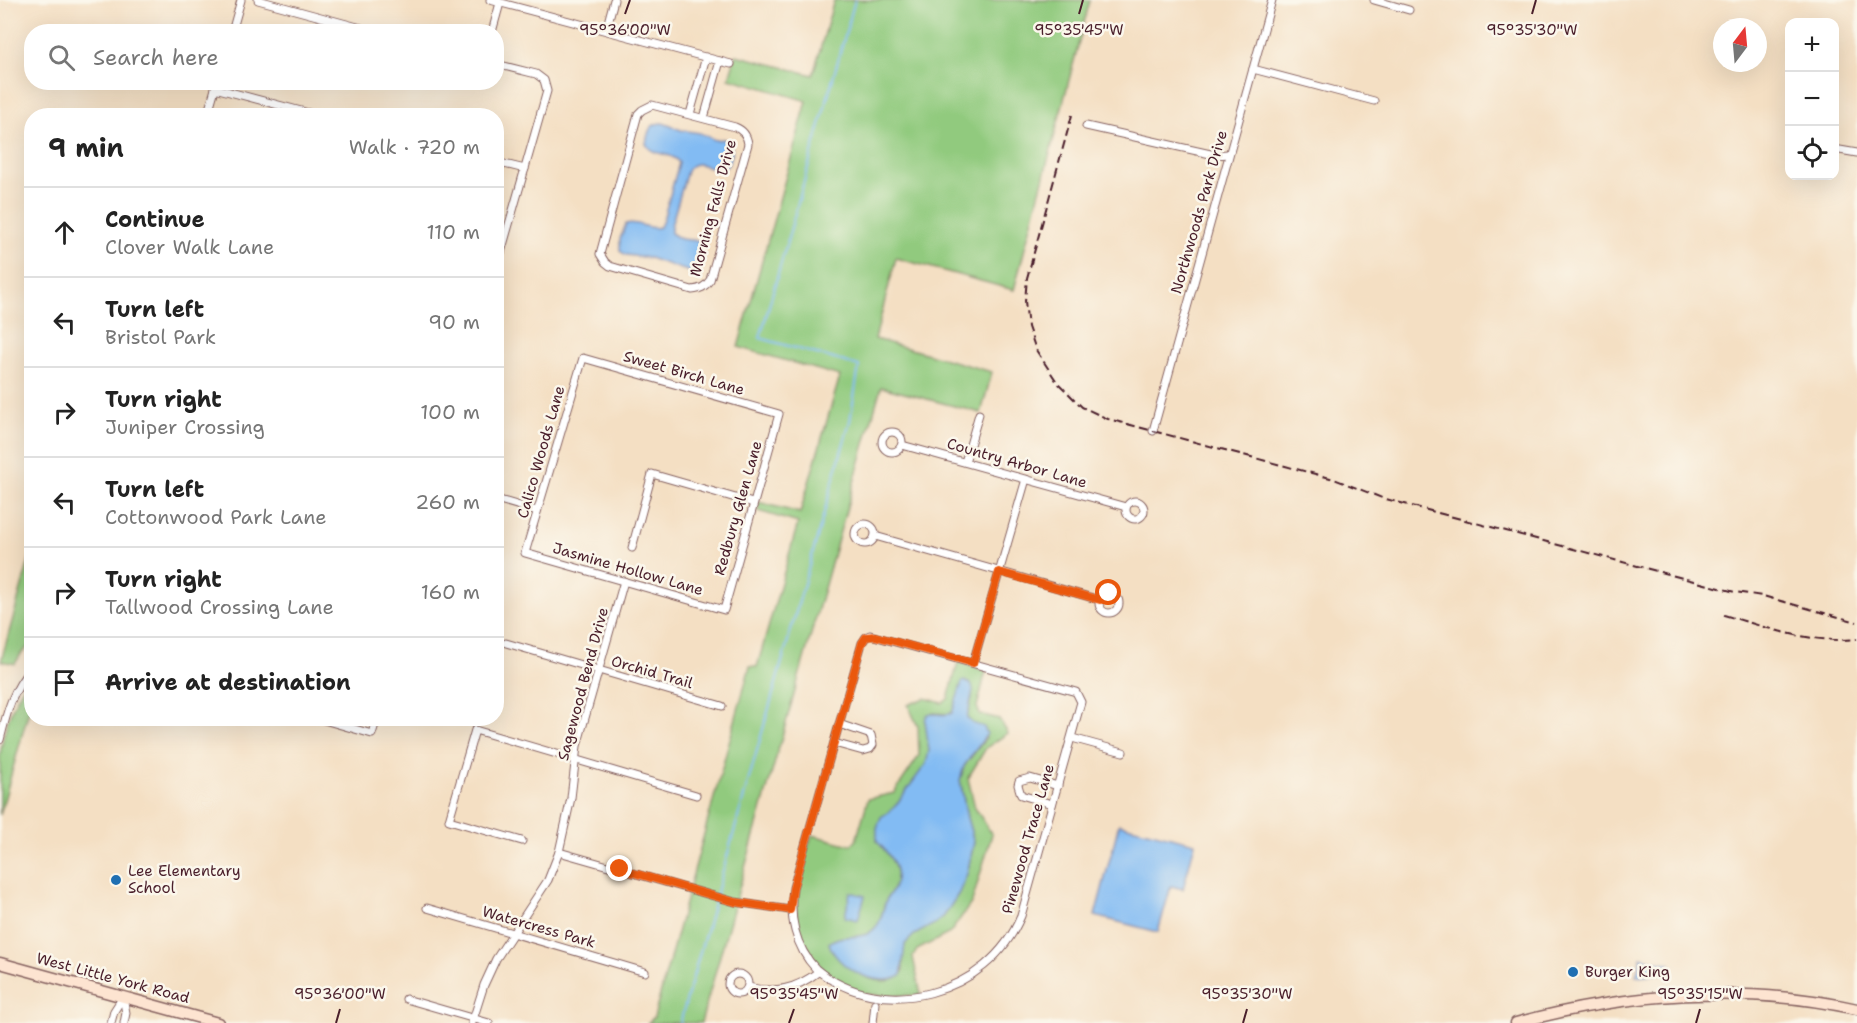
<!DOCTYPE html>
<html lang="en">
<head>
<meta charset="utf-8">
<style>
  body { margin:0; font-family:"Shantell Sans",sans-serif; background:#f2f2f2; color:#222 }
  .controls { position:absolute; right:18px; top:18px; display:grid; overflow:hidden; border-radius:12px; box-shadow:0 6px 24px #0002 }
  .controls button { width:54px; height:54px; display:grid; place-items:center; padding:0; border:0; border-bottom:2px solid #e0e0e0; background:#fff; color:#222; font:30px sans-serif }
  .compass { position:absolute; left:1713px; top:18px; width:54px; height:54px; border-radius:50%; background:#fff; box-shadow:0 6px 24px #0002; rotate:16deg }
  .stop { position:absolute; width:18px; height:18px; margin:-14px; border:4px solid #ea580c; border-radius:50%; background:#fff }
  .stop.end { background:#ea580c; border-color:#fff; box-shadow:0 2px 6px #0008 }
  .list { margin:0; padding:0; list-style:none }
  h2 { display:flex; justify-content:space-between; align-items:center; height:78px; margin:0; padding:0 24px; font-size:26px }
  h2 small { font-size:20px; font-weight:400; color:#767676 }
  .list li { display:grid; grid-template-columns:39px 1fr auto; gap:18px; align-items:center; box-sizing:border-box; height:90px; padding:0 24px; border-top:2px solid #e0e0e0 }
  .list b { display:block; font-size:22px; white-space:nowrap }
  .list p { margin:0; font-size:20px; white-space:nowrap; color:#767676 }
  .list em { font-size:20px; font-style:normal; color:#767676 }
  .icon { flex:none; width:33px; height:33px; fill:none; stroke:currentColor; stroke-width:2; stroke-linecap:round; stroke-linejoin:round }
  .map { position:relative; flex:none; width:1857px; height:1023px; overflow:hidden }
  .search { position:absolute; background:#fff; box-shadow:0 6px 24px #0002; left:24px; top:24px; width:480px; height:66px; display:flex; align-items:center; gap:15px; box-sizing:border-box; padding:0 21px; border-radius:24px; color:#767676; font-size:22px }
  .panel { position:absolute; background:#fff; box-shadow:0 6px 24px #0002; left:24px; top:108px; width:480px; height:618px; border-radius:24px }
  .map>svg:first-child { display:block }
  .green { fill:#91ca7e; stroke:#6e7454; stroke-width:1.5; fill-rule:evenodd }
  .water { fill:#82bbf3; stroke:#666d8f; stroke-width:1.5 }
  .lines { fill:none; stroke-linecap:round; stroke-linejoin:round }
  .stream { stroke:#82bbf3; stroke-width:2 }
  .minor-casing { stroke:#866260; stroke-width:9 }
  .secondary-casing { stroke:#866260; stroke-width:13 }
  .minor { stroke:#fff; stroke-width:7 }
  .secondary { stroke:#fde4d1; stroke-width:10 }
  .rail { stroke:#4a1f2b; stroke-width:2; stroke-dasharray:9 4.5; stroke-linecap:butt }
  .route { stroke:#ea580c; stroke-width:8 }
  .ticks { fill:none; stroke:#4a1f2b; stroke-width:2 }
  .poi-dot { fill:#1f6fb2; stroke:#fbf7ec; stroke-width:2 }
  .labels { text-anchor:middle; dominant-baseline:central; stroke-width:5; stroke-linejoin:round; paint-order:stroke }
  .street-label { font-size:15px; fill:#4a1f2b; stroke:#fbf7ec }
  .poi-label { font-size:15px; fill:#4a1f2b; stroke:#fbf7ec; text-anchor:start }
  .ticks-label { font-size:15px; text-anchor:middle; fill:#4a1f2b; stroke:#fbf7ec; stroke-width:5; stroke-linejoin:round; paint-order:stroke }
</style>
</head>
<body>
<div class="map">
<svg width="1857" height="1023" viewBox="0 0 1857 1023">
  <rect width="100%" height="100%" fill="#fbf7ec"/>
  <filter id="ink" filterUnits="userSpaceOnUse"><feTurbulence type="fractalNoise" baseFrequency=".0167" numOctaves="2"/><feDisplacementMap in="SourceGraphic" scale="12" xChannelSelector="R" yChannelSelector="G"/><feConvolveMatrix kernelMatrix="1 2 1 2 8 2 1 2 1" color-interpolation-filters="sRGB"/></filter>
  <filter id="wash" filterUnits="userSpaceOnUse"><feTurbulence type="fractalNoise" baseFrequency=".008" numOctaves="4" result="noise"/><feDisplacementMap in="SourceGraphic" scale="24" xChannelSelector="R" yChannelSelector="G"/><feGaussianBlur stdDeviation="1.35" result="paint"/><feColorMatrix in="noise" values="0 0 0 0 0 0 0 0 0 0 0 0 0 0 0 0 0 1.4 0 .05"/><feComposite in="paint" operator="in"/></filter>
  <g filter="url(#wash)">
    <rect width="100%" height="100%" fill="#f4dfc3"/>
    <g class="green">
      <polygon points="834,0 1090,0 1014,290 896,258 875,339 992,372 981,413 881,387 701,1023 648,1023 654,1017 750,666 757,667 798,523 758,511 758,502 800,513 840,376 738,347 807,101 729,78 736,55 813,75"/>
      <polygon points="31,554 31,644 21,654 15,664 1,661"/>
      <path d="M958 662 986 671 977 707 980 714 999 719 1008 733 986 748 968 778 975 808 992 834 972 902 950 933 917 950 913 957 921 995C906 995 874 997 861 993 820 979 794 940 796 897 797 876 806 855 812 835L850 845 856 841 868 799 894 793 919 756 918 727 908 705 925 698 942 703 948 699ZM972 697 967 718 986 738 964 766 960 780 967 818 974 842 967 874 959 893 944 916 936 923 914 935 905 944 903 957V972C898 975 892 980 886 981 866 982 835 962 829 943 840 933 857 940 869 933 884 924 880 913 886 901 887 897 891 893 893 889 903 869 890 856 877 841L884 815C898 809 924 774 928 759 931 747 927 732 925 720L933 713 950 714Z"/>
      <path d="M31 674V703L0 815C0 796 0 776 0 757 3 728 15 698 31 674Z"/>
    </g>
    <g class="water">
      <path d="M663 123 681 130 700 133 715 140 724 139 732 148C731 159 731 165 721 170 708 168 695 157 687 171L671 226V233L681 239 700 241 703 245 697 271 693 273 649 258 626 255 620 251V239L626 224C638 220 648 231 660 227L663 220 679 163C671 150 653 158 646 144 648 132 649 123 663 123Z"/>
      <path d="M964 681 971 684 973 690 967 718 972 723 984 727 987 734 964 766 960 780 967 818 974 842 967 874 959 893 944 916 936 923 914 935 905 944 901 976C877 989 836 968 829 943 840 933 857 940 869 933 883 924 881 913 886 901 887 897 891 893 893 889 903 869 890 856 877 841V828L881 817 893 809 926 764 929 751 925 720 927 715C936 712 944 717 952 713L962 682Z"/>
      <polygon points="1119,824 1195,843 1183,889 1171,886 1158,932 1095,916"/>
      <polygon points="850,892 865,896 858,920 845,917"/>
      <polygon points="1641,957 1671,964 1668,973 1636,976"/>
    </g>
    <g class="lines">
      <polyline class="stream" points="680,1023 850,421 859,366 760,338 855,0"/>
    </g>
  </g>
  <g filter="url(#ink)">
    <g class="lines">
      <defs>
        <g id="minor">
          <polyline points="258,0 376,32"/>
          <polyline points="490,0 731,64"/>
          <polyline points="1374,0 1409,10"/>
          <polyline points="606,30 614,0"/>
          <polyline points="232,32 241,0"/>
          <polyline points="492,32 500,3"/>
          <polyline points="496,64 536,74 544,80 547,91 496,270"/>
          <polyline points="1253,69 1374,101"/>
          <polyline points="215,88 320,116"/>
          <path d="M652 105 735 127C743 130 747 135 748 144L710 280C705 287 701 289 692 290L610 266 605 262 600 254 638 114 642 110Z"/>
          <polyline points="690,114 706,57"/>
          <polyline points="207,116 217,82"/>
          <polyline points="704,118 720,61"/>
          <polyline points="1086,126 1215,155 1228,154"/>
          <polyline points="1834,149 1857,153"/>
          <polyline points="496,162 525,169"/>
          <polygon points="583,358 779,414 724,610 525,553"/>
          <polyline points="1153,431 1272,0"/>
          <circle cx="892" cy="442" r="10"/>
          <polyline points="902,445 1126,507"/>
          <polyline points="965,462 979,414"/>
          <polyline points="496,499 537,511"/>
          <circle cx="1135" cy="510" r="9"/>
          <circle cx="865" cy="534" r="10"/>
          <polyline points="875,536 1100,600"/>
          <polyline points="632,548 652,474 753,503"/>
          <circle cx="1109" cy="603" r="10"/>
          <path d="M870 635 1076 692 1081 702 1021 916C988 996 881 1023 816 969 795 947 789 917 793 888L862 643 866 637Z"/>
          <polyline points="506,643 722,706"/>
          <polyline points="973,663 1026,479"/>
          <polyline points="317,718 372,734 377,718"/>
          <polyline points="1072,738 1123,752"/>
          <path d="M0 740C7 711 12 691 32 667"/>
          <polyline points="834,743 863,751 870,749 873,745 871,735 839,724"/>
          <polyline points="1052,804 1021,795 1018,785 1019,781 1030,778 1058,786"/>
          <polyline points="522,841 449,820 475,730 696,795"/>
          <polyline points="559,852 735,902 790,910"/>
          <polyline points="427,908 645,972"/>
          <circle cx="738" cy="984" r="10"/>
          <path d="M748 987C775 994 796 989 818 972"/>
          <polyline points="123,997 126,1013 124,1023"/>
          <polyline points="406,999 489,1023"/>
          <polyline points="111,1023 114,1011 123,997"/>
          <polyline points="472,1023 484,985 496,959 548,880 559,852 571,798 577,746 624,581"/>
          <polyline points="873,1023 875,1003"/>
        </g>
        <g id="secondary">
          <polyline points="0,963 218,1023"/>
          <path d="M1516 1023C1626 993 1744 984 1857 1009"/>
        </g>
      </defs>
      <use href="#minor" class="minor-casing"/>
      <use href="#secondary" class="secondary-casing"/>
      <use href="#minor" class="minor"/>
      <use href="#secondary" class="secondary"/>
      <g class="rail">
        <polyline points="1072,115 1027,278 1025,301 1028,327 1036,350 1057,382 1082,407 1108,419 1334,479 1382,498 1735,592 1763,596 1857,622"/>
        <path d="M1724 615C1768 628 1811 644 1857 639"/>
      </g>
    </g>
  </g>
  <g class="lines" filter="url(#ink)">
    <polyline class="route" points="620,869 735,902 790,910 793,888 862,643 866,637 875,636 973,663 999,572 1100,600 1103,595 1109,593"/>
  </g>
  <path class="ticks" d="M625 14 630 0M1079 14 1083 0M1532 14 1536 0M336 1023 340 1009M789 1023 794 1009M1243 1023 1247 1009M1696 1023 1700 1009"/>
  <g class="poi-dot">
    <circle cx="116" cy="880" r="6"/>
    <circle cx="1573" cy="972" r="6"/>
  </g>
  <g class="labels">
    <g class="street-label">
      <text transform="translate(713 208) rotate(-75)">Morning Falls Drive</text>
      <text transform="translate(1199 212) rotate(-74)">Northwoods Park Drive</text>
      <text transform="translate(684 373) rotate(16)">Sweet Birch Lane</text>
      <text transform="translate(541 452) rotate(-74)">Calico Woods Lane</text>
      <text transform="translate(1017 463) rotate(16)">Country Arbor Lane</text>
      <text transform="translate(738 508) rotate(-74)">Redbury Glen Lane</text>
      <text transform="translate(628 569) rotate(16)">Jasmine Hollow Lane</text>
      <text transform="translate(652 672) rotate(16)">Orchid Trail</text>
      <text transform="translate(583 684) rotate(-75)">Sagewood Bend Drive</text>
      <text transform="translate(1028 839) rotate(-74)">Pinewood Trace Lane</text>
      <text transform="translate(539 927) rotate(16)">Watercress Park</text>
      <text transform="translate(113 978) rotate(15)">West Little York Road</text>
    </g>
    <g class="poi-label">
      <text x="128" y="871">Lee Elementary<tspan x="128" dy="17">School</tspan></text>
      <text x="1585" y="972">Burger King</text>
    </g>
  </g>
  <g class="ticks-label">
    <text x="625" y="35">95°36'00"W</text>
    <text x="1079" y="35">95°35'45"W</text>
    <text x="1532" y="35">95°35'30"W</text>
    <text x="340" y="999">95°36'00"W</text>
    <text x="794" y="999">95°35'45"W</text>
    <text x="1247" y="999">95°35'30"W</text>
    <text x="1700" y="999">95°35'15"W</text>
  </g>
</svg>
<div class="controls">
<button>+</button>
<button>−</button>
<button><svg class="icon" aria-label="locate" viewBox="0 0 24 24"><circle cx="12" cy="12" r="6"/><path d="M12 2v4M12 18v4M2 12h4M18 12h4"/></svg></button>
</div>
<svg class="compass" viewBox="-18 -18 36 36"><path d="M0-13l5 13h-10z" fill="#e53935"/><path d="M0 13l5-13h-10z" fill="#767676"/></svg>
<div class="stop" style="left:1109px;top:593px"></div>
<div class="stop end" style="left:620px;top:869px"></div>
<div class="search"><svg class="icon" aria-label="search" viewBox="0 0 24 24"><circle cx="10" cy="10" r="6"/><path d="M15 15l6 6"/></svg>Search here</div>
<section class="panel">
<h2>9 min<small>Walk · 720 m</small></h2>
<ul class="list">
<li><svg class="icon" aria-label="ahead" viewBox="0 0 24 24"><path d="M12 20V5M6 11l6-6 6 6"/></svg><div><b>Continue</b><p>Clover Walk Lane</p></div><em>110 m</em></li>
<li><svg class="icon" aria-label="left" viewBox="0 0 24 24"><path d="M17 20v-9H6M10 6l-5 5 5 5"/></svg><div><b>Turn left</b><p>Bristol Park</p></div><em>90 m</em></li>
<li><svg class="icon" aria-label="right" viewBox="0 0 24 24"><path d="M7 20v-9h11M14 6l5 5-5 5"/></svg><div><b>Turn right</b><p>Juniper Crossing</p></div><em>100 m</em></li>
<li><svg class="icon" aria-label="left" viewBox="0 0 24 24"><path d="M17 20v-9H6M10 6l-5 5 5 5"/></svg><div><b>Turn left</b><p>Cottonwood Park Lane</p></div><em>260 m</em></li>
<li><svg class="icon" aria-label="right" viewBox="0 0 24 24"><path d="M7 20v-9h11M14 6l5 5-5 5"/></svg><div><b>Turn right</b><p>Tallwood Crossing Lane</p></div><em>160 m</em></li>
<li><svg class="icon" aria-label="arrive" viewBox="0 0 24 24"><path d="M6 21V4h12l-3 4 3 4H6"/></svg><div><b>Arrive at destination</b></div></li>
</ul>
</section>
</div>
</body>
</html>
